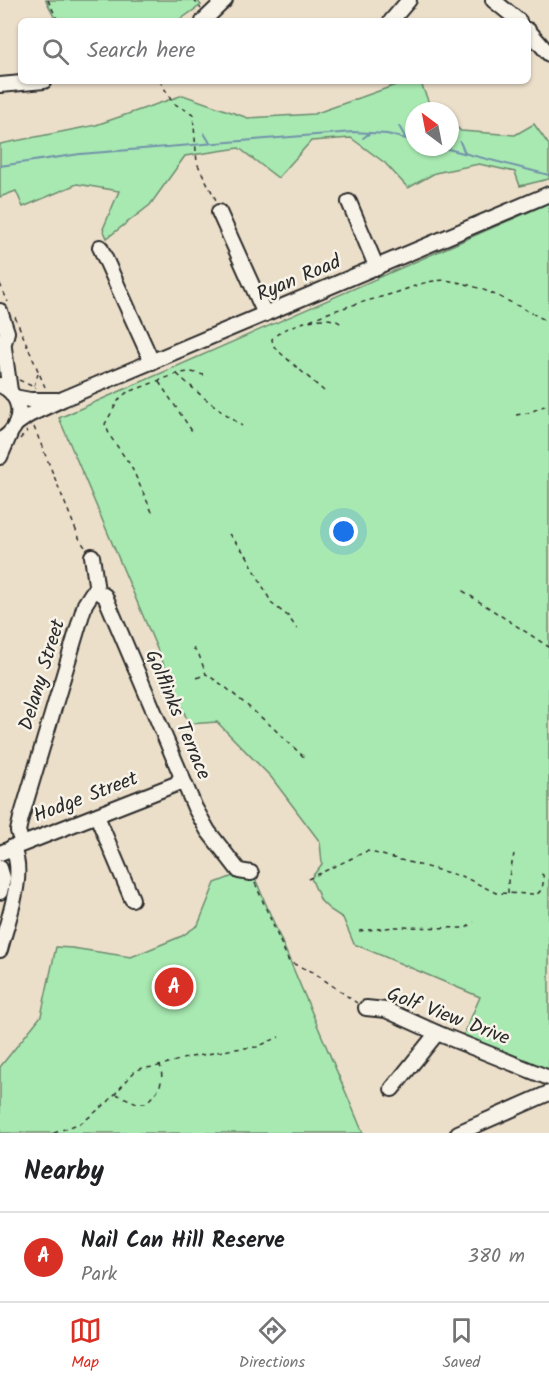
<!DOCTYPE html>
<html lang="en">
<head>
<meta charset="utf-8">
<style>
  body { margin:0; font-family:Kalam,sans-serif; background:#f6f6f6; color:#202124 }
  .compass { position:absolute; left:405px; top:102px; width:54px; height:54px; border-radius:50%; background:#fff; box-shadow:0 2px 4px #0004; rotate:328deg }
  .you { position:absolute; left:344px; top:532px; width:21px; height:21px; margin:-15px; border:4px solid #fff; border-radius:50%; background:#1a73e8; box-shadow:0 0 0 9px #1a73e833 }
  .badge { display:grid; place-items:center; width:39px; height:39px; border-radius:50%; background:#d93025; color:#fff; font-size:20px; font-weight:700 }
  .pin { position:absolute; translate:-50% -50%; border:3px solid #fff; box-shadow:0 2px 6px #0006 }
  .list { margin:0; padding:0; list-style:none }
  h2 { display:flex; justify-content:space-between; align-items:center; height:78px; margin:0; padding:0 24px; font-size:26px }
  h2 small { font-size:20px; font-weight:400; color:#757577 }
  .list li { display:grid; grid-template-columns:39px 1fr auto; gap:18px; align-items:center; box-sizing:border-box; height:90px; padding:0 24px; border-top:2px solid #e0e0e0 }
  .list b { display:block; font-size:22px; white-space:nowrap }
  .list p { margin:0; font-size:20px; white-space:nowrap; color:#757577 }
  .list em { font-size:20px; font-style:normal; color:#757577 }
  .icon { flex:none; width:33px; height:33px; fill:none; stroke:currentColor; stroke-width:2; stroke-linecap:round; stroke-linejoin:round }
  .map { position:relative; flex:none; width:549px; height:1133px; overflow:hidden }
  .search { position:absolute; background:#fff; box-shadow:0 2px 4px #0004; left:18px; right:18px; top:18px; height:66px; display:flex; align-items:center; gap:15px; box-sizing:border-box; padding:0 21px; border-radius:9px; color:#757577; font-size:22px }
  .sheet { height:168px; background:#fff }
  nav { display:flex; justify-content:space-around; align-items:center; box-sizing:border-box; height:84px; border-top:2px solid #e0e0e0; background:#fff; font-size:16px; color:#757577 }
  nav a { display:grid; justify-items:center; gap:3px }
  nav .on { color:#d93025 }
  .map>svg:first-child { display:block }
  .green { fill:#a8e9b1; stroke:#6a8a6e; stroke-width:1.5 }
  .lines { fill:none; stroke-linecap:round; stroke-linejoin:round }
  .stream { stroke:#7192aa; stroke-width:2 }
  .minor-casing { stroke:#2b2b2b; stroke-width:18 }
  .path { stroke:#2b2b2b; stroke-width:1.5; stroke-dasharray:4.5 4.5; stroke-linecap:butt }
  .minor { stroke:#f7f3e8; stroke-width:14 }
  .labels { text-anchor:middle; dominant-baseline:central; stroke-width:5; stroke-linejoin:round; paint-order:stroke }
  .street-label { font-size:20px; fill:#2b2b2b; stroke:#f7f3e8 }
</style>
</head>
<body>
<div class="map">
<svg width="549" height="1133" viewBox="0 0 549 1133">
  <rect width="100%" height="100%" fill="#ecdfca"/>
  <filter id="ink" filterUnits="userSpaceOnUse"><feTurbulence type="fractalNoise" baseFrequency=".0167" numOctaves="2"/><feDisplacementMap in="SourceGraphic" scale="12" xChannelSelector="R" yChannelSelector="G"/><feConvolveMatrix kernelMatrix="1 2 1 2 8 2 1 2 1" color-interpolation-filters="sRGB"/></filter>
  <g filter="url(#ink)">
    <g class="green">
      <polygon points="46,0 197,0 201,5 178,21 56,21"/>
      <polygon points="407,81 420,81 429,103 438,111 414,111 414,147 450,147 450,121 461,131 515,135 534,124 549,145 549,179 520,186 515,172 479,164 435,173 408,188 385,163 351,138 311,141 278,178 239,148 185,156 150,205 107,238 103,229 119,191 77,184 23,207 16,191 0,197 0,144 96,125 183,95 248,118 314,114"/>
      <polygon points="549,203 549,1072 463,1036 480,997 354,944 343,918 329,909 321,901 311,878 322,864 320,842 271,777 217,722 189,724 59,418"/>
      <polygon points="251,869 363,1133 0,1133 0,1067 41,1016 56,947 72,948 131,957 182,936 198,925 215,883"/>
    </g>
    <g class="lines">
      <g class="stream">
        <polyline points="399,126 405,137"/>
        <polyline points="204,133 210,143"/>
        <polyline points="363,138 370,133"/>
        <polyline points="460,142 465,153"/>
        <polyline points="440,147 549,175"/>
        <polyline points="0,166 80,154 353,132 387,134 414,141"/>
      </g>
      <defs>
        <g id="minor">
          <polyline points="493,0 519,21"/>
          <polyline points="203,21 225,0"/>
          <polyline points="391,21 409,0"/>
          <polyline points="528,30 549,54"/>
          <polyline points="0,85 44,81"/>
          <polyline points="349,202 377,268"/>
          <polyline points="219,212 265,314"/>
          <polyline points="100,247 152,362"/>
          <polyline points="0,311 7,332 0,357"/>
          <polyline points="4,348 10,391"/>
          <path d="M0 385C25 396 24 428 0 440"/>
          <polyline points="14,397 30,400 57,400"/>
          <polyline points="16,424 29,415 63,399 549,194"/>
          <polyline points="0,457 10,434"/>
          <polyline points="92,556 97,591 105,596 195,808 208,831 239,871 251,873"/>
          <polyline points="97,816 132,899"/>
          <polyline points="22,844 18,831 21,818 85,604 92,593 97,591"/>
          <polyline points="0,853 176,784 182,776"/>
          <polyline points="0,868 3,878 0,892"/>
          <path d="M0 950C7 921 27 874 12 847"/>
          <polyline points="366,1008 386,1010 437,1033 549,1078"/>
          <polyline points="392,1089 437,1033"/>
          <polyline points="458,1133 549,1093"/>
        </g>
      </defs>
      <use href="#minor" class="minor-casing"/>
      <g class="path">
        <polyline points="48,0 58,21"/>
        <polyline points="194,0 201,9"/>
        <polyline points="160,81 173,103 193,114 197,163 217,202"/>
        <polyline points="0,284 8,302"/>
        <polyline points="15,317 45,387"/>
        <path d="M310 320C338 308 368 301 398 292 416 286 431 278 451 281 485 286 519 307 549 322"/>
        <polyline points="177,374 203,397 242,426"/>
        <polyline points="19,380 36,388"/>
        <polyline points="159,382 194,434"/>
        <polyline points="34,386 38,374"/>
        <path d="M324 391 276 349 273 345 272 339C283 326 328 311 341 324"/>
        <polyline points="516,415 528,413 549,404"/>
        <polyline points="34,427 80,540 85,547"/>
        <polyline points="20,439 27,431"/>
        <polyline points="152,512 131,466 110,436 105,424 118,401 126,393 179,373 191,372 204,375"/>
        <polyline points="229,534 247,556 272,604 288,616 297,629"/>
        <polyline points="463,591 549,647"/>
        <polyline points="193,648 199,655 206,674 224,686 269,724 306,759"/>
        <polyline points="197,678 206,674"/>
        <path d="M308 879 367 851 464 877 496 893 537 894C543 890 544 882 543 875L539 872"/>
        <polyline points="255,883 289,962 313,972 357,1003"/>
        <polyline points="508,893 508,881 514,854"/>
        <polyline points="359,931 395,927 466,928 474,922"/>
        <path d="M116 1094 137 1103H146C159 1090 165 1083 160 1065"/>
        <polyline points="54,1133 83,1122 108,1102 135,1071 143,1068 155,1067 186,1058 234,1049 257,1047 279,1037"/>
      </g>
      <use href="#minor" class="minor"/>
    </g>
  </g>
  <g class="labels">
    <g class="street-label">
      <text transform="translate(299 279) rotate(-23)">Ryan Road</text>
      <text transform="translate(43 675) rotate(-73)">Delany Street</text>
      <text transform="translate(177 715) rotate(67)">Golflinks Terrace</text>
      <text transform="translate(86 798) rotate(-21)">Hodge Street</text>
      <text transform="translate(448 1017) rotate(21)">Golf View Drive</text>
    </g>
  </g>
</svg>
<svg class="compass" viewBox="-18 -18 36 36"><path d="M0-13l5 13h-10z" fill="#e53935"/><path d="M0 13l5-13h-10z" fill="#757577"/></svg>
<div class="you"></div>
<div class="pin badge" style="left:174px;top:987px">A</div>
<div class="search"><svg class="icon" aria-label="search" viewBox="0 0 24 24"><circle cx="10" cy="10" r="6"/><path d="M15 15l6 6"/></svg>Search here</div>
</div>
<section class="sheet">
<h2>Nearby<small></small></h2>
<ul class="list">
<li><span class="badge">A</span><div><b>Nail Can Hill Reserve</b><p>Park</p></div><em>380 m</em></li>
</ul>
</section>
<nav>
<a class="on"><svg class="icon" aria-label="map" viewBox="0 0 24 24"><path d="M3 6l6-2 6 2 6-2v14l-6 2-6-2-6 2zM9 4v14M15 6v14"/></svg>Map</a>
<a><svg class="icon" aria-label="directions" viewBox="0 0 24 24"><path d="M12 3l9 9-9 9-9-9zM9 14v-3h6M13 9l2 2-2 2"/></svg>Directions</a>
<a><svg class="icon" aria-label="saved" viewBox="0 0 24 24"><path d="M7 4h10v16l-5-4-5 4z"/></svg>Saved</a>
</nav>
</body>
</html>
